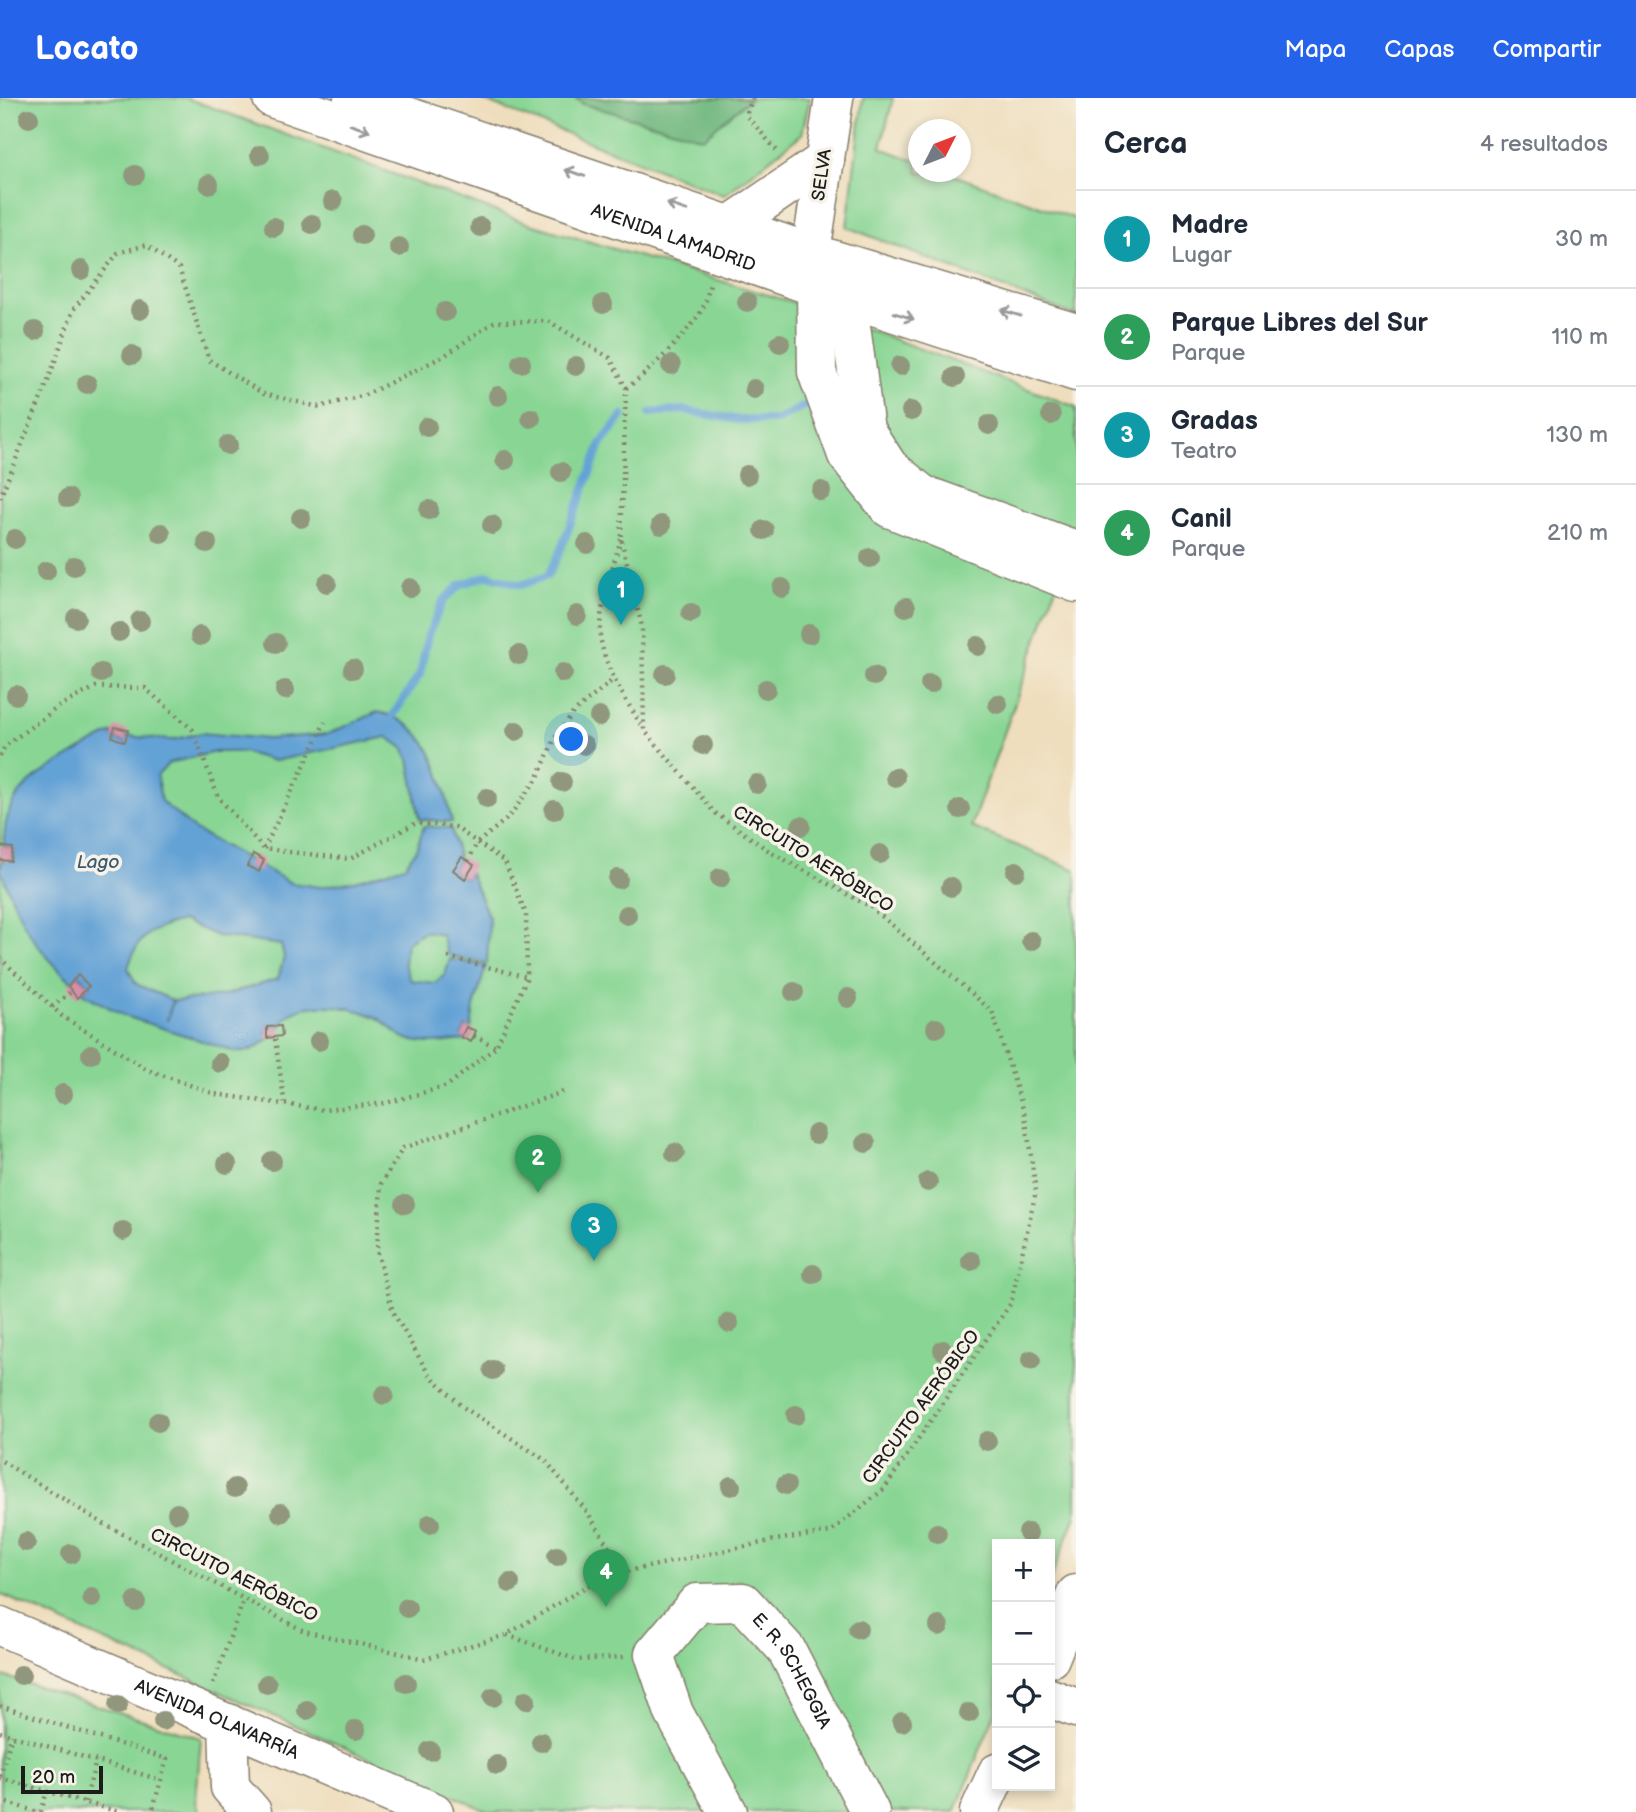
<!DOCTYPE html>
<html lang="es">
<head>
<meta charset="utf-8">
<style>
  body { margin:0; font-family:"Balsamiq Sans",sans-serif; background:#f6f6f7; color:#1f2937 }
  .controls { position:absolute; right:21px; bottom:21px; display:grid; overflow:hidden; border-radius:0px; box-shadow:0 4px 10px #0003 }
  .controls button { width:63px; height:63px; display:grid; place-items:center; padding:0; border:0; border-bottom:2px solid #e0e1e3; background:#fff; color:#1f2937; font:35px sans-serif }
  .compass { position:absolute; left:908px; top:21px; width:63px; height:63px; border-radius:50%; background:#fff; box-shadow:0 4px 10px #0003; rotate:48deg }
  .scale { position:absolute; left:21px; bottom:18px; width:82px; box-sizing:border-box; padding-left:7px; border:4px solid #1c1c1c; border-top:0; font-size:19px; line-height:24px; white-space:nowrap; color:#1c1c1c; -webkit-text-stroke:5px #f7f3e8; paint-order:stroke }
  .you { position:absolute; left:572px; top:642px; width:24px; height:24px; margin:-18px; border:5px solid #fff; border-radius:50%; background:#1a73e8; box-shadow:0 0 0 10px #1a73e833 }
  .badge { display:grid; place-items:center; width:46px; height:46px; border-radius:50%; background:#2563eb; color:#fff; font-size:23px; font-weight:700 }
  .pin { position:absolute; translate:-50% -58px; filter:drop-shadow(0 2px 4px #0008) }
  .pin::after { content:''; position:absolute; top:37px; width:24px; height:21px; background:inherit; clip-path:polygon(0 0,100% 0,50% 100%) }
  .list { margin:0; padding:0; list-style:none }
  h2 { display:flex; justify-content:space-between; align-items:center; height:91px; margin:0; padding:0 28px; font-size:30px }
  h2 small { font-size:23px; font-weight:400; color:#747a83 }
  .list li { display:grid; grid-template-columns:46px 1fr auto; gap:21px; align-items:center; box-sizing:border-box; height:98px; padding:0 28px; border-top:2px solid #e0e1e3 }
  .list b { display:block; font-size:26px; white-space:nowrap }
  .list p { margin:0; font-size:23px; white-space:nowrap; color:#747a83 }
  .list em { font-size:23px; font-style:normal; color:#747a83 }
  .icon { flex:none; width:38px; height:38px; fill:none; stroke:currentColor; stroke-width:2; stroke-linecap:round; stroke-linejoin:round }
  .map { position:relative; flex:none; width:1076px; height:1714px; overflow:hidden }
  header { display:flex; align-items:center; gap:42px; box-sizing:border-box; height:98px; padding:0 35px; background:#2563eb; color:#fff }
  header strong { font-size:33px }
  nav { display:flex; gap:38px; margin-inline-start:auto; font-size:24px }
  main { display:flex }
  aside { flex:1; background:#fff }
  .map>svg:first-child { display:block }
  .green { fill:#89d694; stroke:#527958; stroke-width:2 }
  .forest { fill:#6eb77e; stroke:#456a4d; stroke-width:2 }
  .water { fill:#63a2d5; stroke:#405f78; stroke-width:2; fill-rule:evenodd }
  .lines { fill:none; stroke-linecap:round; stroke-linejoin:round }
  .stream { stroke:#63a2d5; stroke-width:8 }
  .building { fill:#d48fa8 }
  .minor-casing { stroke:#867d6c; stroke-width:41 }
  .major-casing { stroke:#867d6c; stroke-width:41 }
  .path { stroke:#867d6c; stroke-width:4.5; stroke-dasharray:2 5; stroke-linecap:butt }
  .minor { stroke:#fff; stroke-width:38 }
  .major { stroke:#fff; stroke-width:38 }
  .tree { fill:#90977c }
  .oneway { stroke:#999 }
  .labels { text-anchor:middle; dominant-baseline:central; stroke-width:7; stroke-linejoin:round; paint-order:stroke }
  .street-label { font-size:18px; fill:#1c1c1c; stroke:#f7f3e8 }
  .water-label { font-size:19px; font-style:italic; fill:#3c586f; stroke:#f7f3e8 }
</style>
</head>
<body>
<header>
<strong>Locato</strong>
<nav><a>Mapa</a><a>Capas</a><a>Compartir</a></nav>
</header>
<main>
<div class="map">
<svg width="1076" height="1714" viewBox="0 0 1076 1714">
  <rect width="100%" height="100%" fill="#f7f3e8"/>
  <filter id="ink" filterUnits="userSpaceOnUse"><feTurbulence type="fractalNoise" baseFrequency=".0143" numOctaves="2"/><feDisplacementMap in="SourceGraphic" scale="14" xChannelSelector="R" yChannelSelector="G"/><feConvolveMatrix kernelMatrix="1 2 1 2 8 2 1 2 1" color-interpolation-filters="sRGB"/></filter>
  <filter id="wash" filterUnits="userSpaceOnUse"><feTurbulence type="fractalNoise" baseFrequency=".00686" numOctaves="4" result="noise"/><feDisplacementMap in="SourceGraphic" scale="28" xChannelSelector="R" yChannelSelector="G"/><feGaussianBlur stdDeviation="1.57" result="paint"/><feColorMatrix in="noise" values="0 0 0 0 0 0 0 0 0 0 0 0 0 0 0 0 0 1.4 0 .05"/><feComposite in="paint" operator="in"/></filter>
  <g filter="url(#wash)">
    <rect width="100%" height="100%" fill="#efdebd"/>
    <g class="green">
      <polygon points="0,0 186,0 527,125 805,208 1076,309 1076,432 971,729 1076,772 1076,1418 1050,1482 1050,1446 997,1446 997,1610 955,1714 489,1714 0,1496"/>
      <polygon points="477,0 810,0 802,36 724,97"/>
      <polygon points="863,0 893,0 881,50 918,64 918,74 945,74 1076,121 1076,218 847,129"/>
      <polygon points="0,1577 201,1640 196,1703 199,1714 0,1714"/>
    </g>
    <polygon class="forest" points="575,0 751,0 703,40 583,6"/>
    <path class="water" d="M377 614C432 624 441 677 452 724L420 721 409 661 403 650 387 639 274 663 243 654H215L169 665 157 678 161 703 195 732 291 785 320 789 355 783 405 768 416 752 424 728 451 730 459 763 453 772 465 781 470 775 489 820 487 865 448 857 441 837C425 830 418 835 406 846L404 866 410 882 434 885 445 877 450 861 486 868 474 909 471 931 466 929 461 938 467 942C446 944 427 948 407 941 395 937 387 924 376 919 350 908 294 897 281 928L267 929V939L270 940 252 952 236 954 125 918 82 895 89 888 79 877 72 884C31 847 20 822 0 771L3 762H11L13 750 4 749C3 700 25 684 65 661 81 652 95 642 113 635L112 639 124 644 126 638 172 642 201 635 268 641 328 636ZM182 823 217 838 281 847 284 859 278 881 221 898 173 903 167 923 172 902 136 886 128 870C138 837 150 831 182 823Z"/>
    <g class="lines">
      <g class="stream">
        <polyline points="650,315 682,312 739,322 777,322 812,304"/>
        <polyline points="393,617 420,576 428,537 443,503 460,487 488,477 521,487 547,478 559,456 601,346 623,317"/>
      </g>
    </g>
    <g id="blocks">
      <g class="building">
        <polygon points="115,629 128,632 125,644 112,639"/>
        <polygon points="0,748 13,750 11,763 0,762"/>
        <polygon points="253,756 264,762 259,774 247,768"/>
        <polygon points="462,759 474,767 465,781 453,772"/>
        <polygon points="78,877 89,888 77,900 68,888"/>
        <polygon points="281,928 282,938 267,940 267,929"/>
        <polygon points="466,929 476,933 471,944 461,939"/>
      </g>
    </g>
  </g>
  <g filter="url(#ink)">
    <use href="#blocks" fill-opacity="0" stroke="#867d6c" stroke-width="2"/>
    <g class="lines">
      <defs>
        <g id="minor">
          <polyline points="834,0 811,155 816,189 817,274 847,357 889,410 1076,485"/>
          <polyline points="730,127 825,62"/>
          <polyline points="847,199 865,332 889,369 922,396 1076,452"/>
          <polyline points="1050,1560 1076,1496"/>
          <polyline points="1050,1600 1076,1610"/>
          <polyline points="228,1625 230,1689 252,1714"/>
          <path id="s1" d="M728 1714 674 1615 654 1556 697 1505 743 1504 786 1551 870 1714"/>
          <polyline points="979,1714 997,1675"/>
        </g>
        <g id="major">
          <path id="s2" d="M272 0 816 189 1076 274"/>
          <polyline points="353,0 811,155 1076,235"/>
          <path id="s3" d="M0 1528 434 1714"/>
        </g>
      </defs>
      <use href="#minor" class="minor-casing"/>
      <use href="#major" class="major-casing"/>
      <g class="path">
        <polyline points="753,0 746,17 779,55"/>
        <path d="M626 290C645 279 695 228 704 207 707 201 708 193 710 186"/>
        <polyline points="0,400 48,283 73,212 118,155 146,147 179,170 209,262 264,296 319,309 365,297 444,258 494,224 548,223 610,260 626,290 621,440 642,529 644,632 714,714 772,755 871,809 992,913 1025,1017 1036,1093 1011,1205 884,1391 830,1434 775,1442 624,1474 587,1488 506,1537 425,1561 304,1533 104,1426 0,1362"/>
        <path d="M621 441C614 465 598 513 600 537 604 570 626 602 643 630"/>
        <polyline points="0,658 5,648 61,607 96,589 145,590 193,632 218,699 264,751 350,761 416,725 455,729 505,764 526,816 527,879 496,949 447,988 386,1005 324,1012 215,996 148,972 62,918 0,860"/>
        <polyline points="264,751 325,624"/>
        <polyline points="468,763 477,745 508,720 537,681 555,640 573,615 614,581"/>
        <polyline points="448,859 527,879"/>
        <polyline points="52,909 72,893"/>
        <polyline points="474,938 496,949"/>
        <polyline points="275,941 285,1007"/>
        <polyline points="563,994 403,1050 381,1086 377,1153 393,1214 428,1275 463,1309 545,1362 588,1415 624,1474"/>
        <polyline points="507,1537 577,1562 624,1559"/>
        <polyline points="213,1586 244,1501"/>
        <polyline points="0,1608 167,1661 152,1714"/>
        <polyline points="0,1634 161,1682"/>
        <polyline points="0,1678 12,1637"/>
        <polyline points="0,1680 119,1714"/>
        <polyline points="0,1703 38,1714"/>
        <polyline points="85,1704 96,1663"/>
        <polyline points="41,1714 47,1693"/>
      </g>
      <use href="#minor" class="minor"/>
      <use href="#major" class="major"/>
    </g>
    <g class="tree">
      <circle cx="29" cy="20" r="10"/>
      <circle cx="260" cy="57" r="10"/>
      <circle cx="135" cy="77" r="10"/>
      <circle cx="209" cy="86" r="10"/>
      <circle cx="333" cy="103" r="10"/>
      <circle cx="312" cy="126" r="10"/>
      <circle cx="274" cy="129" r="10"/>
      <circle cx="480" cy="129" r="10"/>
      <circle cx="362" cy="137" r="10"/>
      <circle cx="399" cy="149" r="10"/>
      <circle cx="81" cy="172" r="10"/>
      <circle cx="747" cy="204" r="10"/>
      <circle cx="603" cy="206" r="10"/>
      <circle cx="140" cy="212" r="10"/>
      <circle cx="445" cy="214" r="10"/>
      <circle cx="35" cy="233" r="10"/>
      <circle cx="780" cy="245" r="10"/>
      <circle cx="132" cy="257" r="10"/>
      <circle cx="521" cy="265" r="10"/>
      <circle cx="671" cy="267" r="10"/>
      <circle cx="576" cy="268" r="10"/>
      <circle cx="900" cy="268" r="10"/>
      <circle cx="955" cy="279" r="10"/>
      <circle cx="87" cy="286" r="10"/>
      <circle cx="754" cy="291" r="10"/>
      <circle cx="498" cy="298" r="10"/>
      <circle cx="911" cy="313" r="10"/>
      <circle cx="1051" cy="317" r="10"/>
      <circle cx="531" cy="320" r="10"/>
      <circle cx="989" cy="327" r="10"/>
      <circle cx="427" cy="329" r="10"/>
      <circle cx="228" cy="347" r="10"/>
      <circle cx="505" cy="362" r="10"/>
      <circle cx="561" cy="374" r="10"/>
      <circle cx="747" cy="377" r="10"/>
      <circle cx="821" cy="393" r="10"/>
      <circle cx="68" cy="400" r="10"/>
      <circle cx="429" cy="412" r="10"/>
      <circle cx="301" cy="420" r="10"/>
      <circle cx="492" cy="427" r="10"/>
      <circle cx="661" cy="427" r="10"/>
      <circle cx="764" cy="432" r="10"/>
      <circle cx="161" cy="435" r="10"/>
      <circle cx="15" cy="441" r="10"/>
      <circle cx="207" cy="445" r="10"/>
      <circle cx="587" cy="446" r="10"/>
      <circle cx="870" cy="460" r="10"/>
      <circle cx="74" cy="468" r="10"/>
      <circle cx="46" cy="473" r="10"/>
      <circle cx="327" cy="485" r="10"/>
      <circle cx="410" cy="490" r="10"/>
      <circle cx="782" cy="490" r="10"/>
      <circle cx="906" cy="509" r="10"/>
      <circle cx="691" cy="515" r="10"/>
      <circle cx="577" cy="517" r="10"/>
      <circle cx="76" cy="520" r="10"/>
      <circle cx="140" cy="523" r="10"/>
      <circle cx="119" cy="534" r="10"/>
      <circle cx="809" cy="536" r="10"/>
      <circle cx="200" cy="538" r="10"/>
      <circle cx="276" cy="545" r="10"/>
      <circle cx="978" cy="548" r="10"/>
      <circle cx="519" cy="557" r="10"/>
      <circle cx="353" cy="571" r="10"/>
      <circle cx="101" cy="575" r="10"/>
      <circle cx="563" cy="575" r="10"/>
      <circle cx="665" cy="576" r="10"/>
      <circle cx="874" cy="578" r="10"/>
      <circle cx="930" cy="586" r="10"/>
      <circle cx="766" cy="591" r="10"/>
      <circle cx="285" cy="592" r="10"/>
      <circle cx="16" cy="597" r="10"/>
      <circle cx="998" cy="606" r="10"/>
      <circle cx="599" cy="619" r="10"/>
      <circle cx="516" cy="633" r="10"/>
      <circle cx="584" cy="647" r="10"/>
      <circle cx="703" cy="647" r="10"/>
      <circle cx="895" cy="679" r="10"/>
      <circle cx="562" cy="684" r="10"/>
      <circle cx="757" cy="686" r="10"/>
      <circle cx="487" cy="700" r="10"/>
      <circle cx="960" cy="711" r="10"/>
      <circle cx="554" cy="712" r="10"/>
      <circle cx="801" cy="728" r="10"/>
      <circle cx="880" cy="756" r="10"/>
      <circle cx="1016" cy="773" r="10"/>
      <circle cx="720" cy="780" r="10"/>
      <circle cx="618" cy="781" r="10"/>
      <circle cx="951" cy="789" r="10"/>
      <circle cx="627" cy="817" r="10"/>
      <circle cx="1031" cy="843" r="10"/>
      <circle cx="794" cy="894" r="10"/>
      <circle cx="848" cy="900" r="10"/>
      <circle cx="936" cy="930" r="10"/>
      <circle cx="319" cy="943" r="10"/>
      <circle cx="91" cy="956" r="10"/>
      <circle cx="220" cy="965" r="10"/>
      <circle cx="63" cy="996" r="10"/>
      <circle cx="816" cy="1036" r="10"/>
      <circle cx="866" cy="1045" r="10"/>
      <circle cx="675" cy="1055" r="10"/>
      <circle cx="272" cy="1063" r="10"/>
      <circle cx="227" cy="1066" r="10"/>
      <circle cx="928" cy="1084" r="10"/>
      <circle cx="405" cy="1106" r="10"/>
      <circle cx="123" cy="1133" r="10"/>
      <circle cx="971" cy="1163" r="10"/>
      <circle cx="813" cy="1176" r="10"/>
      <circle cx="729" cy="1225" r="10"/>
      <circle cx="943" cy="1252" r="10"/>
      <circle cx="1031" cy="1262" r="10"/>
      <circle cx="493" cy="1272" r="10"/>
      <circle cx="384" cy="1297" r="10"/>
      <circle cx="796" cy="1317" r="10"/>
      <circle cx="158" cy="1324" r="10"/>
      <circle cx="987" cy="1343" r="10"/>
      <circle cx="786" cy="1387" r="10"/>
      <circle cx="731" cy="1388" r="10"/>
      <circle cx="235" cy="1390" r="10"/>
      <circle cx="177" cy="1415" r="10"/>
      <circle cx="281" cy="1415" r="10"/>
      <circle cx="430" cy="1426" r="10"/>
      <circle cx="937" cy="1435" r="10"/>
      <circle cx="1028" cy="1435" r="10"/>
      <circle cx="26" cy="1444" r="10"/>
      <circle cx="71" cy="1456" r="10"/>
      <circle cx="557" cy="1458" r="10"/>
      <circle cx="510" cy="1485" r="10"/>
      <circle cx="92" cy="1500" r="10"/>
      <circle cx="136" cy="1504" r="10"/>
      <circle cx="407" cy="1510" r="10"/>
      <circle cx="939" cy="1528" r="10"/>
      <circle cx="858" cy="1531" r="10"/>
      <circle cx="21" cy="1577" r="10"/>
      <circle cx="406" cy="1585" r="10"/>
      <circle cx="267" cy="1586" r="10"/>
      <circle cx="493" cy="1599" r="10"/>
      <circle cx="526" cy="1602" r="10"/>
      <circle cx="118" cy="1607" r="10"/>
      <circle cx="307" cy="1612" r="10"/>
      <circle cx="969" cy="1615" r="10"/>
      <circle cx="163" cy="1623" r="10"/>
      <circle cx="902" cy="1624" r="10"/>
      <circle cx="356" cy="1632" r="10"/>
      <circle cx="541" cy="1644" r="10"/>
      <circle cx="430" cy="1653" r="10"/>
      <circle cx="497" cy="1667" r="10"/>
    </g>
    <defs><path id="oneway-shaft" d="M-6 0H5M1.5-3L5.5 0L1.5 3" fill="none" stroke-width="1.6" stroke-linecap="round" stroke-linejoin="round" transform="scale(1.75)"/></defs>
    <g class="oneway">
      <use href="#oneway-shaft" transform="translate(360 30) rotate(19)"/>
      <use href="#oneway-shaft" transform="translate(575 75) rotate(-161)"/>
      <use href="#oneway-shaft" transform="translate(677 109) rotate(-161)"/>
      <use href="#oneway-shaft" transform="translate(1011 215) rotate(-163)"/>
      <use href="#oneway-shaft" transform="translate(904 218) rotate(18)"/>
    </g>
  </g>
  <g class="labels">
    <g class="street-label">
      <text transform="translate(822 77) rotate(-82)">SELVA</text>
      <text stroke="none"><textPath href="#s2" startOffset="425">AVENIDA LAMADRID</textPath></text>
      <text transform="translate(813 761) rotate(32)">CIRCUITO AERÓBICO</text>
      <text transform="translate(921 1309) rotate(-54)">CIRCUITO AERÓBICO</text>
      <text transform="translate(234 1477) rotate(27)">CIRCUITO AERÓBICO</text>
      <text stroke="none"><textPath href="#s1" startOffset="373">E. R. SCHEGGIA</textPath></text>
      <text stroke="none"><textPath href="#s3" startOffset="236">AVENIDA OLAVARRÍA</textPath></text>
    </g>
    <g class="water-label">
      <text x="98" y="764">Lago</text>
    </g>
  </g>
</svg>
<div class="controls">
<button>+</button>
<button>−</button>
<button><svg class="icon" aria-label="locate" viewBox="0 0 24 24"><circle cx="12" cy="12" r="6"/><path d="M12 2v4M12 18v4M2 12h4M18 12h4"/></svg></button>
<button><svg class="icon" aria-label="layers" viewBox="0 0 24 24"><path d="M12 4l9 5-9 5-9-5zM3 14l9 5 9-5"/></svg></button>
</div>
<svg class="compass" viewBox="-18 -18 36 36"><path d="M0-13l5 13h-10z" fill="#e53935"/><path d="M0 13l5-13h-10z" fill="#747a83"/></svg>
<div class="scale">20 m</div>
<div class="you"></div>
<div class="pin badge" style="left:621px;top:527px;background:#0f9aa8">1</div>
<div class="pin badge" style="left:538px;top:1095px;background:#2e9e5b">2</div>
<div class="pin badge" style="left:594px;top:1163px;background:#0f9aa8">3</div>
<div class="pin badge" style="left:606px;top:1509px;background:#2e9e5b">4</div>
</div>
<aside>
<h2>Cerca<small>4 resultados</small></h2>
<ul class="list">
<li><span class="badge" style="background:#0f9aa8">1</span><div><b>Madre</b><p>Lugar</p></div><em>30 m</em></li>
<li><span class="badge" style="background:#2e9e5b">2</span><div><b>Parque Libres del Sur</b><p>Parque</p></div><em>110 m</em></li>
<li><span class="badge" style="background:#0f9aa8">3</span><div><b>Gradas</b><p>Teatro</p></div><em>130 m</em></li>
<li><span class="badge" style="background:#2e9e5b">4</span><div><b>Canil</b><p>Parque</p></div><em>210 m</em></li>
</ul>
</aside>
</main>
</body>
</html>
